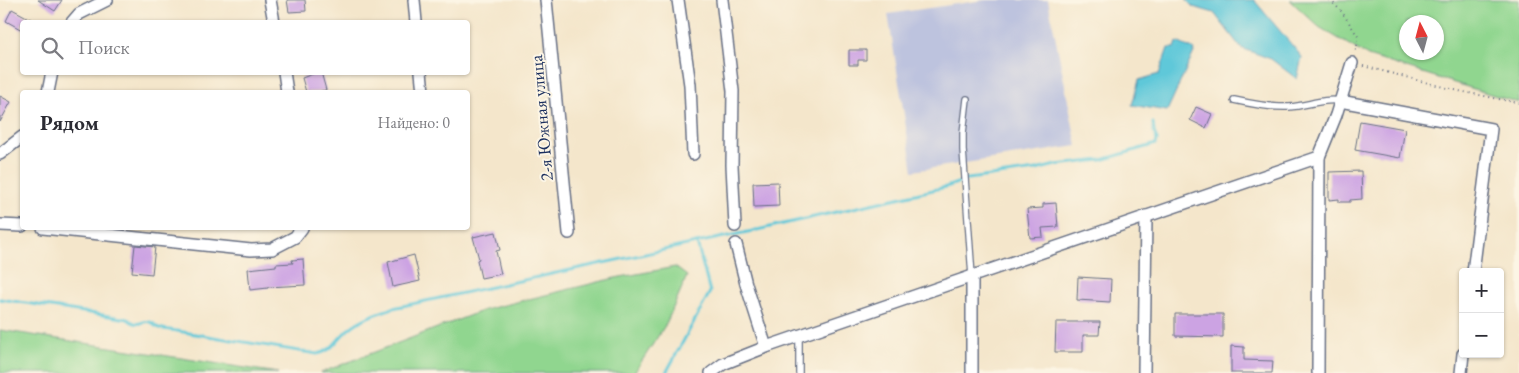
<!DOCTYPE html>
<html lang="ru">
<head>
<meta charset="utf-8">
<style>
  body { margin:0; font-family:"EB Garamond",serif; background:#f7f7f7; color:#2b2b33 }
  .controls { position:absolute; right:15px; bottom:15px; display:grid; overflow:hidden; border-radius:5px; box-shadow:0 1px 4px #0004 }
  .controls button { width:45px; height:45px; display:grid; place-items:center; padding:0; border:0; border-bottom:1px solid #e1e1e2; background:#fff; color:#2b2b33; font:25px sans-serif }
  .compass { position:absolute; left:1399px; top:15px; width:45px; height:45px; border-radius:50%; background:#fff; box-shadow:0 1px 4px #0004; rotate:354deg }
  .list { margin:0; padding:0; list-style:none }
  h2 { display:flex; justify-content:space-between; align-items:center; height:65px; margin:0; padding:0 20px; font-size:21px }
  h2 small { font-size:16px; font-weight:400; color:#7c7c81 }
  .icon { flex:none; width:28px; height:28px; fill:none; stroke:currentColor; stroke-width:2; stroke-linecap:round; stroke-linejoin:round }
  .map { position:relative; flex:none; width:1519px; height:373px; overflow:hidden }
  .search { position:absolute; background:#fff; box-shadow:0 1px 4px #0004; left:20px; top:20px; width:450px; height:55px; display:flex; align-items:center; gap:12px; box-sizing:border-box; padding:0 18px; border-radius:5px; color:#7c7c81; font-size:19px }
  .panel { position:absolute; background:#fff; box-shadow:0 1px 4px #0004; left:20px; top:90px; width:450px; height:140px; border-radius:5px }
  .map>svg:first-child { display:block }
  .industrial { fill:#bdc3de }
  .green { fill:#90d68f; stroke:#568276; fill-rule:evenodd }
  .water { fill:#5ec8d9; stroke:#3c7c9c }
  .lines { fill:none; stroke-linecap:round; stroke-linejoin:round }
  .stream { stroke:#5ec8d9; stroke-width:3 }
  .building { fill:#cca3e3 }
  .lane-casing { stroke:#676f84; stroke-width:8 }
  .street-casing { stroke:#676f84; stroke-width:14 }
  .path { stroke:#676f84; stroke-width:2; stroke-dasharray:1 4; stroke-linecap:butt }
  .lane { stroke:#fff; stroke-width:5.5 }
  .street { stroke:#fff; stroke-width:11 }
  .labels { text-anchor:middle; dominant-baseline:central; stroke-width:4; stroke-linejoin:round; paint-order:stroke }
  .street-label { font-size:18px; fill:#1b2f5e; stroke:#fcf5e5 }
</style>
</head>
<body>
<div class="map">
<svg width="1519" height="373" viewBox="0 0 1519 373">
  <rect width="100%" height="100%" fill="#fcf5e5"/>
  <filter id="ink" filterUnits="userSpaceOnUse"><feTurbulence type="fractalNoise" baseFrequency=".02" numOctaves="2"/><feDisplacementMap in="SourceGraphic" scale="10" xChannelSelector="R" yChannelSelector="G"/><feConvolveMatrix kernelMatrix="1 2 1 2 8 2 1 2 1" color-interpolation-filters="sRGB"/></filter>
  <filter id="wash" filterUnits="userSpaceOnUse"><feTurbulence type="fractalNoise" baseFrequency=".0096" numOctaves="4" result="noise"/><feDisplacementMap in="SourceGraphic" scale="20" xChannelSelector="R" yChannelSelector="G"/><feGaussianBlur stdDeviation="1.12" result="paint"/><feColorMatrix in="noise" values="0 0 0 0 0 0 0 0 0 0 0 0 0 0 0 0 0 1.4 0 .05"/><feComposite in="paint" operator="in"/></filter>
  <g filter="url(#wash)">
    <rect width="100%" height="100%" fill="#f4e6cb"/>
    <polygon class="industrial" points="985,0 1048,0 1077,146 913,171 888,14"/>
    <g class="green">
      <path d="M1290 0H1519V103L1368 56 1319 27ZM1406 22H1436V52H1406Z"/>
      <polygon points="675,267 687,276 666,324 634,373 320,373 484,310 615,278"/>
      <polygon points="0,330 278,373 0,373"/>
    </g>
    <g class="water">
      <polygon points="1186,0 1254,0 1302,57 1297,79 1271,59 1241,48 1214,13 1193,7"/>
      <polygon points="1177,42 1195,50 1167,111 1132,105 1139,80 1159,74 1168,48 1175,48"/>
    </g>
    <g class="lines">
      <g class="stream">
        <path d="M0 299 128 319C140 329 142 319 150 322 158 325 150 323 157 327 162 330 171 330 177 331L317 354C334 351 337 338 350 328 362 318 378 313 393 308L757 230 946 187 968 179 1036 170 1056 165 1102 160 1156 144 1157 140 1154 132 1153 123"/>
        <polyline points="666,373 710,292 697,243"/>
      </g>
    </g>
    <g id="blocks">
      <g class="building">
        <polygon points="38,0 62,0 55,11"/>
        <polygon points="287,0 305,0 306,11 289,12"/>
        <polygon points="12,9 36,22 22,22 22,30 6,21"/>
        <polygon points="849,50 866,50 866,60 858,60 858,65 849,65"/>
        <polygon points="318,72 321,72 326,90 318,92 306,92 302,78"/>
        <polygon points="0,96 11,102 0,122"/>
        <polygon points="1196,107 1212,114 1206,128 1190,120"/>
        <polygon points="1360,121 1405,129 1400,158 1355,150"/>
        <polygon points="1361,171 1362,199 1350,200 1350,202 1339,202 1339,199 1329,200 1329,172"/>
        <polygon points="778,182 779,206 754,207 753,183"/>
        <polygon points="1056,203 1058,227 1042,228 1043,237 1030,238 1027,209 1043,208 1043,204"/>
        <polygon points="496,232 500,250 496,251 501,274 481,278 477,260 479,259 473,237"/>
        <polygon points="135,245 155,247 152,274 132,272"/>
        <polygon points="414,255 420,281 393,287 388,262"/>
        <polygon points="303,259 305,285 268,287 268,288 250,290 248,269 276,266 276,264 293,263 292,260"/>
        <polygon points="1078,277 1111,279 1110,302 1077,300"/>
        <polygon points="1175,314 1223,314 1223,337 1175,336"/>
        <polygon points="1056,322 1100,322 1099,335 1083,335 1083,352 1055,352"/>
        <polygon points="1231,346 1244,347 1244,360 1273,361 1272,373 1231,373"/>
      </g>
    </g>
  </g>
  <g filter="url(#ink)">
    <use href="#blocks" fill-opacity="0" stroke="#676f84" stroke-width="1"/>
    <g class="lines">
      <defs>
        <g id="lane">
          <polyline points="967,99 963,133 963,150 972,276"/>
          <path d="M1234 100C1252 104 1271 108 1289 107 1307 106 1323 98 1340 101"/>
          <polyline points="799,373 799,336"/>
        </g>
        <g id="street">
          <polyline points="270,0 274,22"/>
          <polyline points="414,0 416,22"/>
          <polyline points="546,0 569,233"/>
          <polyline points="678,0 690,85 693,154"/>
          <polyline points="722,0 733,91 732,165 735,226"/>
          <polyline points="72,22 79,14 107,0"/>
          <polyline points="284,72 287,92"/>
          <polyline points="421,72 423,92"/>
          <polyline points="48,92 52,72"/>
          <polyline points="1340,101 1491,129 1473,272"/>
          <polyline points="0,154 22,137"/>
          <polyline points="0,225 22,226"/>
          <polyline points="43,228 251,250 272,249 295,237 302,228"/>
          <polyline points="736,244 746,284 766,347"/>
          <polyline points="711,373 723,364 766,347 1319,157"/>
          <polyline points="972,373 972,276"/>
          <polyline points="1144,373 1146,216"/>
          <polyline points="1318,373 1319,157 1336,115 1352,63"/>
          <polyline points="1461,373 1463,354"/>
        </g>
      </defs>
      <use href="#lane" class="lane-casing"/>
      <use href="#street" class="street-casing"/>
      <g class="path">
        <polyline points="1330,0 1342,12 1359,38 1355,53"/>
        <polyline points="1363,66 1459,91 1519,103"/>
      </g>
      <use href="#lane" class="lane"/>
      <use href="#street" class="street"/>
    </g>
  </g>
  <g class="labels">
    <g class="street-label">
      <text transform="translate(541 118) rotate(-95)">2-я Южная улица</text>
    </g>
  </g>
</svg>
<div class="controls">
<button>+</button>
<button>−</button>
</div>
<svg class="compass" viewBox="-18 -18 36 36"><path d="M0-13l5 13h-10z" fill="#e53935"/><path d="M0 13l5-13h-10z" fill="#7c7c81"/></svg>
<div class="search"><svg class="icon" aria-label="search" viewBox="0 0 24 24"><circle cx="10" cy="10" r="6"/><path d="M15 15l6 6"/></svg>Поиск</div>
<section class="panel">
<h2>Рядом<small>Найдено: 0</small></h2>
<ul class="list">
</ul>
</section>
</div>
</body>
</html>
